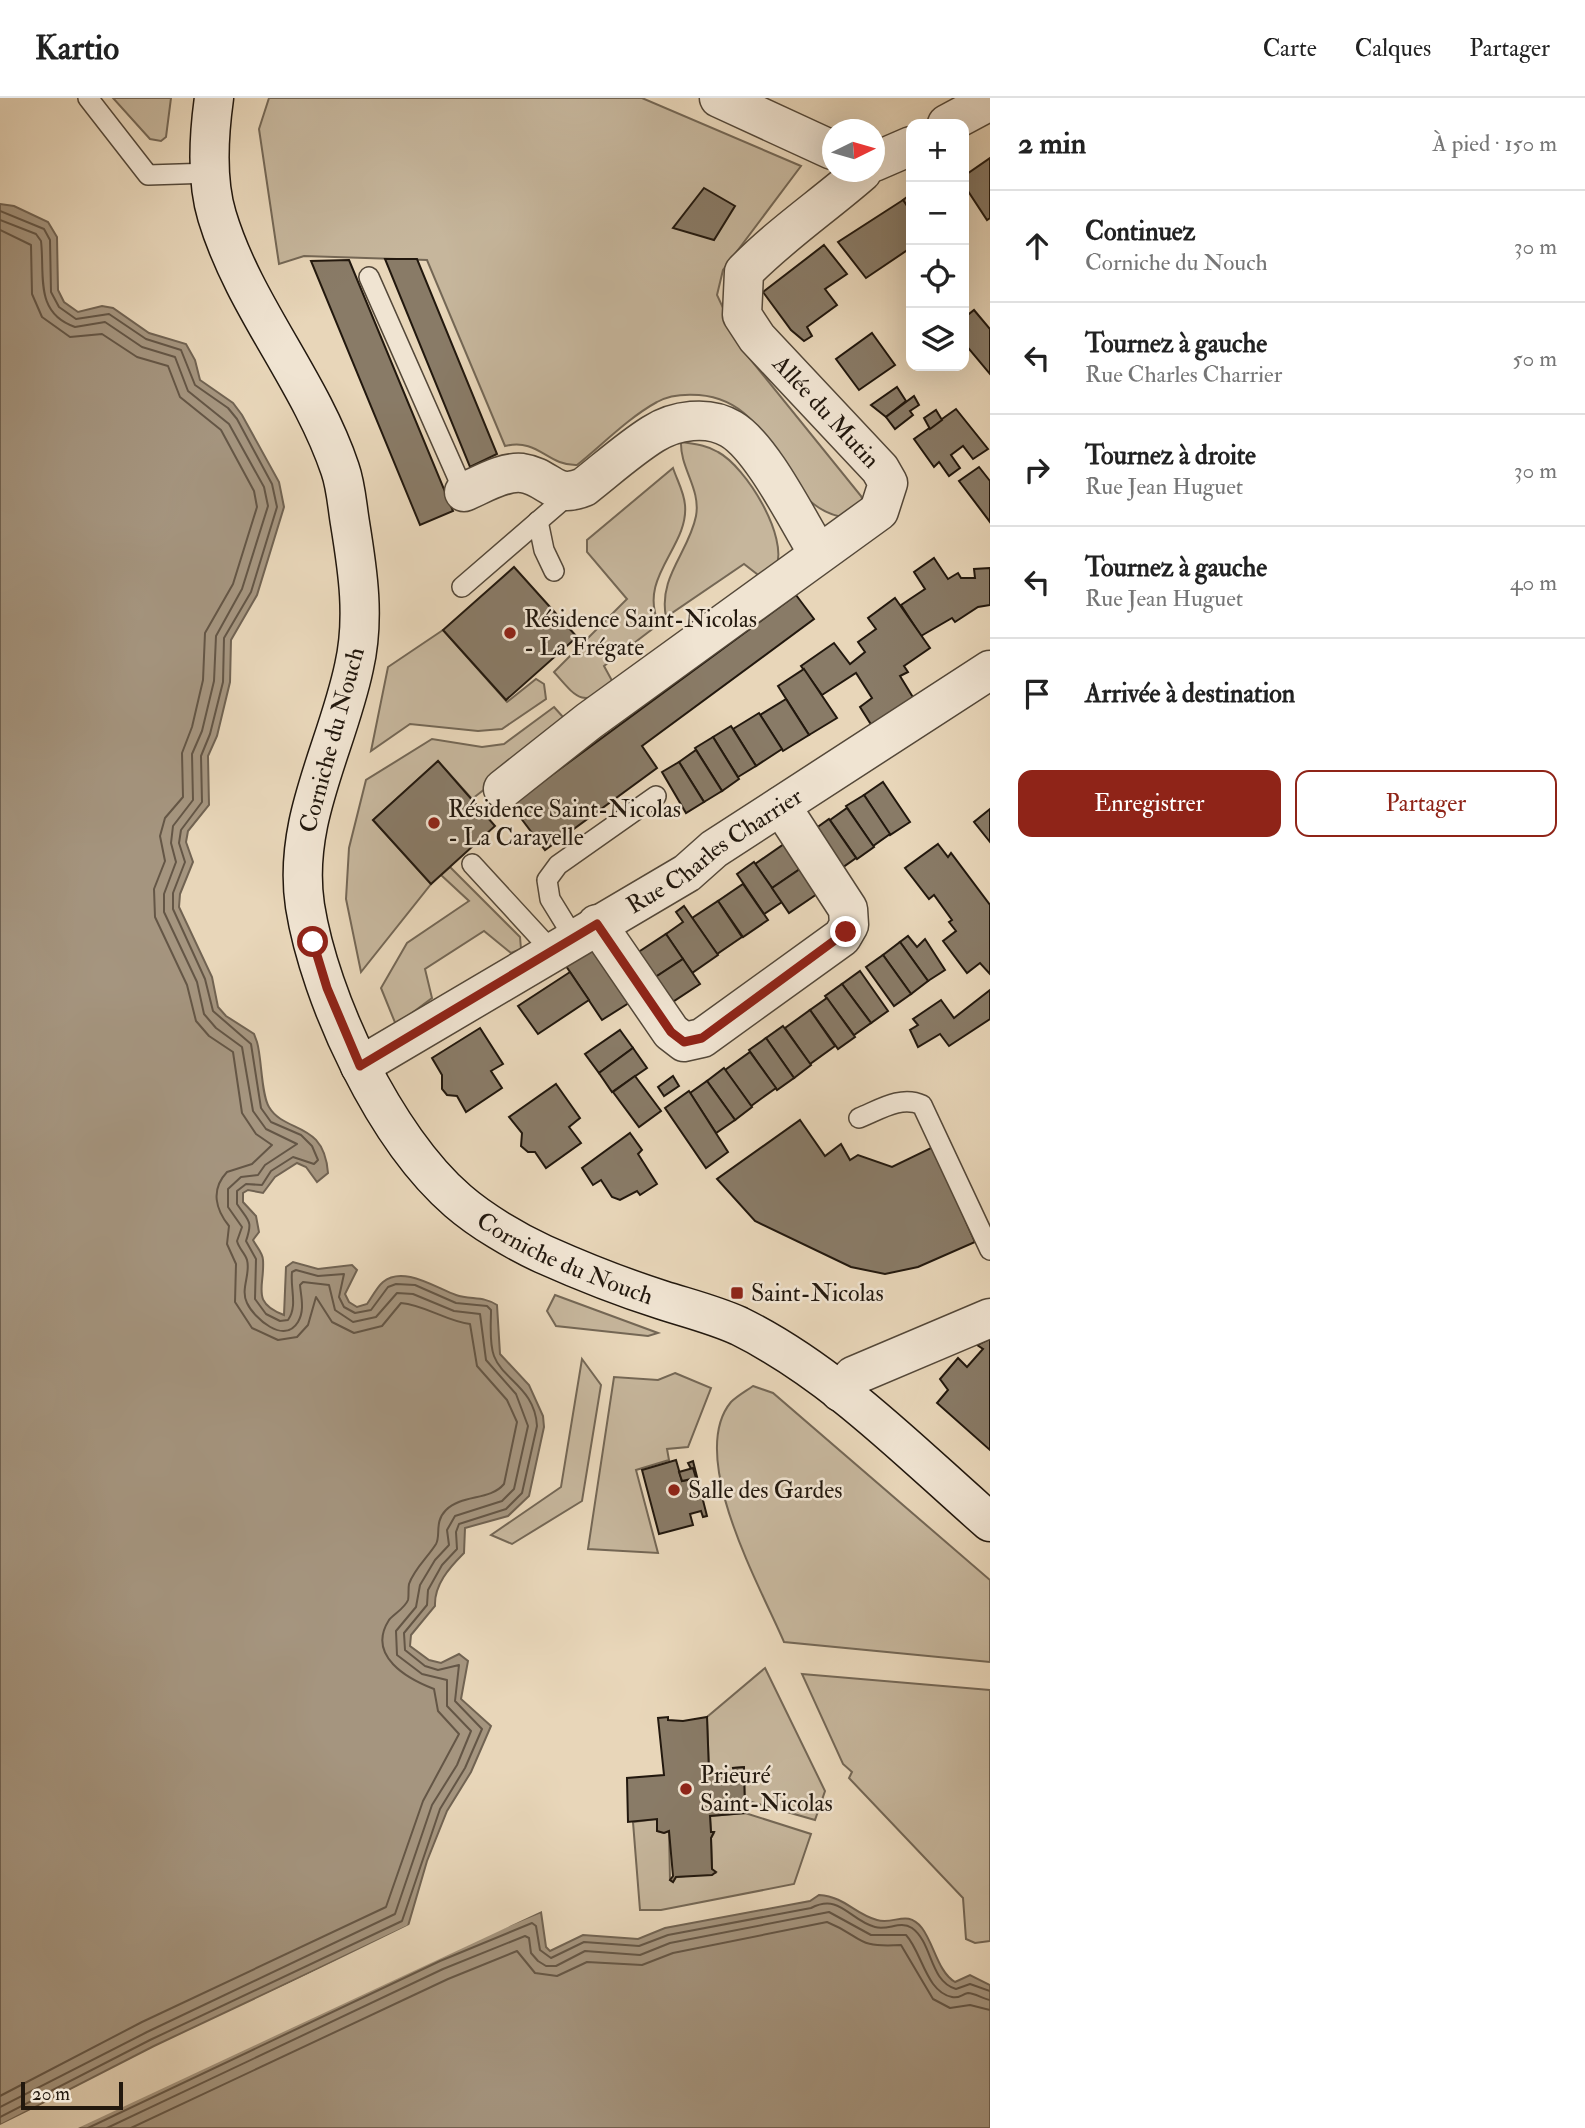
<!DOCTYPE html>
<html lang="fr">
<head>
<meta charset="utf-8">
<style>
  body { margin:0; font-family:"IM FELL Double Pica",serif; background:#f2f2f2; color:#222 }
  .controls { position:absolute; right:21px; top:21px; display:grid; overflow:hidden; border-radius:14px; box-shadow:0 7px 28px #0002 }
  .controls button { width:63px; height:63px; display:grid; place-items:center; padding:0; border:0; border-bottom:2px solid #e0e0e0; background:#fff; color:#222; font:35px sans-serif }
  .compass { position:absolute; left:822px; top:21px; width:63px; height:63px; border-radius:50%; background:#fff; box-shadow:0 7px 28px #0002; rotate:85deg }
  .scale { position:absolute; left:21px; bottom:18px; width:102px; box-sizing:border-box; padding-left:7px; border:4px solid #22180e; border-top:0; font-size:19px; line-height:24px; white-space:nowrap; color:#22180e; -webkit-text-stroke:5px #f0e4d2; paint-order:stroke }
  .stop { position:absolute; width:21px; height:21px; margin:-16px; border:5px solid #8f2418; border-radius:50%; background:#fff }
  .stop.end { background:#8f2418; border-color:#fff; box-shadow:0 2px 7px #0008 }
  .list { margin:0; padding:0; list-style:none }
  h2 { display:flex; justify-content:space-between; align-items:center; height:91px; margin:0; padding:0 28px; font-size:30px }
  h2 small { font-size:23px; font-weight:400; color:#767676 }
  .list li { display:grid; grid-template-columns:46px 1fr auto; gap:21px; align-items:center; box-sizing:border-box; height:112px; padding:0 28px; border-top:2px solid #e0e0e0 }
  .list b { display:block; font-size:26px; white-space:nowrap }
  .list p { margin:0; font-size:23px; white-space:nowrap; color:#767676 }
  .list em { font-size:23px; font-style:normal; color:#767676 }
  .actions { display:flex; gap:14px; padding:21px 28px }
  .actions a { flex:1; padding:16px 0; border:2px solid #8f2418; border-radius:14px; text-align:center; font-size:24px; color:#8f2418 }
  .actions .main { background:#8f2418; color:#fff }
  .icon { flex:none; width:38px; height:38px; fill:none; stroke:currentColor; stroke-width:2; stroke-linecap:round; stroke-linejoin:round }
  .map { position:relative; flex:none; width:990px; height:2030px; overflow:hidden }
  header { display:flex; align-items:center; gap:42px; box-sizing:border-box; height:98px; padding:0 35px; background:#fff; border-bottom:2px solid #e0e0e0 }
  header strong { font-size:33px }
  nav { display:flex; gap:38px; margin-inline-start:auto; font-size:24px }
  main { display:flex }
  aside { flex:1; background:#fff }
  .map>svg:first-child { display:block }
  .green { fill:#c6b69c; stroke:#746755; stroke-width:2 }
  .water { fill:#a5957f; stroke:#716352; stroke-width:2 }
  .pier { fill:#e8d6b9 }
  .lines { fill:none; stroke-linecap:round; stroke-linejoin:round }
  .shore { stroke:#645646; stroke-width:2 }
  .building { fill:#897b67; stroke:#22180e; stroke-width:2 }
  .lane-casing { stroke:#544839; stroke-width:22 }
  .street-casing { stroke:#544839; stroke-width:41 }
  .secondary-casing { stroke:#22180e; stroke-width:41 }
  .lane { stroke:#f0e4d2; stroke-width:19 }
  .street { stroke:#f0e4d2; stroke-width:38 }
  .secondary { stroke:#f0e4d2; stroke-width:38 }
  .route { stroke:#8f2418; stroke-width:9 }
  .poi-dot { fill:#8f2418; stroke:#f0e4d2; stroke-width:2.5 }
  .labels { text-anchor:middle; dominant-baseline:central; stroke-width:5; stroke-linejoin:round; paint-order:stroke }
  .street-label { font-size:24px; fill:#22180e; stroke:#f0e4d2 }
  .poi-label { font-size:24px; fill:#22180e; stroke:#f0e4d2; text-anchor:start }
</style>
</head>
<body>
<header>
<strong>Kartio</strong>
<nav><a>Carte</a><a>Calques</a><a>Partager</a></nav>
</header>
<main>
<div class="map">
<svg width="990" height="2030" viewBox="0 0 990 2030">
  <rect width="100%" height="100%" fill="#e8d6b9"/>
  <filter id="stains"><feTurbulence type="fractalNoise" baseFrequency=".00286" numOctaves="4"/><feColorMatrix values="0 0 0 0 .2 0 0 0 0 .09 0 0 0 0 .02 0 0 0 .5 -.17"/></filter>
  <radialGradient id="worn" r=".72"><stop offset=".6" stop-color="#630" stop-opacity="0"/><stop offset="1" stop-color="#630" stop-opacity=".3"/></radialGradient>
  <g class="green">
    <polygon points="113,0 171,0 166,39 161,43 150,41"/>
    <path d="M269 0H642L801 68 723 172 717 197 742 251 861 398 864 406 848 420C774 412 783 304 699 297 685 296 669 297 657 304 628 320 602 347 577 367 547 368 539 340 505 348L427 162 304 158 279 166 259 31Z"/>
    <path d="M681 344C694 346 707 347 718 354 746 369 789 439 776 470 775 475 769 480 766 483L744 466 666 519C658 479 689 454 696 418 701 391 680 370 681 344Z"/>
    <path d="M673 370C677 382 684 394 685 407 689 449 637 479 659 526L604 568 616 590C580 606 580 604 554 574L627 501 587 454V442Z"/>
    <polygon points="443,532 507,604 536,581 544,586 546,601 502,631 478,633 410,626 371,653 388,569"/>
    <polygon points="554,609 563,619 556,636 472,701 438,663 373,722 431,786 361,874 346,801 349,750 366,682 432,641 482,649 504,646"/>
    <polygon points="450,769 520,839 521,851 511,855 484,833 425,871 432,900 396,927 381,890 407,845 469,803 441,777"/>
    <polygon points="555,1197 658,1235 648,1238 556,1228 547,1213"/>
    <polygon points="582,1261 601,1287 582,1403 512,1446 491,1437 561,1389"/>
    <polygon points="675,1275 711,1290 688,1349 667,1351 669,1362 636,1372 658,1455 588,1451 614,1279 658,1282"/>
    <path d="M753 1288 773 1295 990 1482V1564L784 1544C761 1490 686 1358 731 1304 737 1298 746 1293 753 1288Z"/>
    <polygon points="765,1570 825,1693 815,1722 745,1702 743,1669 734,1670 734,1675 709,1674 707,1619"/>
    <polygon points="802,1576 990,1592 990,1843 975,1845 966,1841 963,1800 849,1680 852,1674 843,1666"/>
    <polygon points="745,1715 811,1736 794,1786 661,1812 640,1812 633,1724 657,1721 657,1733 664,1735 669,1733 670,1782 673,1784 676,1779 715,1775 712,1771 711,1740 714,1735 711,1734 710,1718"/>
  </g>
  <g class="water">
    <path d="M0 106 14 108 48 124 57 139 58 192 64 204 78 214 102 208 113 210 149 235 186 246 195 262 200 282 233 305 242 317 279 384 284 409 257 497 231 542 230 584 217 638 208 658 209 707 188 733 186 744 193 764 180 796 179 809 212 879 218 909 226 918 254 936 257 944C262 961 261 996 269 1009 285 1036 324 1022 328 1075L317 1084 306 1069 297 1065 275 1079 263 1095 248 1092 243 1095V1104L256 1118 259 1134 253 1142C256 1148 263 1155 263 1162 265 1189 250 1204 284 1217L286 1169 293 1164 318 1171 352 1167 357 1172 345 1196 349 1204 357 1209 367 1206C372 1199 377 1189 383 1184 403 1167 436 1190 456 1197 470 1202 484 1198 497 1207L500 1256 529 1287 543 1318 544 1329 529 1398 508 1418 465 1430 464 1455C449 1470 434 1487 435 1508L411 1537 410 1548 429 1562 441 1565 459 1556 468 1563 461 1601 491 1628 471 1674 447 1713 427 1763 408 1828 154 1948 0 2027Z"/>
    <path d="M819 1797C846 1799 854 1816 877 1822 895 1827 907 1811 922 1830 934 1846 938 1874 955 1884L970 1877 990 1887V2030H73L437 1857 541 1814 546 1849 550 1853 583 1837 638 1841 665 1830 810 1803Z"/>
  </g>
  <g class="pier">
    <polygon points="540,1811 544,1812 78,2030 69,2030 109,2007 436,1854"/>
    <polygon points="413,1825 410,1831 161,1948"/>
    <polygon points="151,1953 2,2030 0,2030 0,2027"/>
  </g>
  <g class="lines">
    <g class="shore">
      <path d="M0 113 44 131 50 142 51 194 59 209 76 221 109 216 146 241 181 252 195 287 228 310 237 321 272 386 277 409 251 494 224 540 223 584 210 636 201 658 202 704 181 732 179 745 185 764 173 795V811L205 881 213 913 251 946 261 1010 271 1024 301 1037 312 1048 318 1062 314 1066 293 1059 271 1073 262 1087 246 1086 237 1093V1106C249 1124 253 1122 246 1143L256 1161 255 1201 266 1216 280 1223 288 1222C298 1208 290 1190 292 1174L296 1172 318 1178 344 1176 339 1199 344 1209 355 1215 371 1212 388 1189 396 1186 415 1187 456 1205 487 1208 491 1212C491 1226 489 1245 494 1258 503 1282 535 1290 537 1328L522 1395 506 1411 459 1426 456 1434 457 1451 442 1467 428 1492 427 1507 404 1535 405 1552 425 1568 438 1572 459 1567 455 1603 482 1631 465 1670 440 1711 402 1823 150 1942 0 2019"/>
      <path d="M0 122 36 136 41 143C45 177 34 215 75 229L105 224 142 249 175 259 188 293 229 326 264 389 268 408 242 491 216 538 214 583 202 633 192 656 193 702 173 728 171 745 176 764 164 796V814L197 884 204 916 216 930 242 949 253 1013 266 1031 297 1046 265 1067 258 1077 241 1079 228 1091V1109L242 1129 237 1143C239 1151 245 1155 247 1162 251 1176 240 1191 247 1205 254 1220 284 1247 298 1224 305 1212 301 1199 300 1187L303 1184 329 1187 335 1212 353 1224 376 1219 397 1195 413 1196 454 1213 480 1216 486 1262 516 1296 528 1328 514 1391 502 1403 455 1418 447 1432 449 1447 435 1462 420 1487 416 1509 396 1533 397 1557 422 1576 447 1582V1608L471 1633 457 1667 432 1707 395 1816 147 1934 0 2009"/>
      <path d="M0 132 31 147 32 196 42 219 70 239 102 236 137 259 168 268 180 299 221 332 254 393 257 409 233 486 205 535 203 582 192 629 182 655 183 699 165 720 160 738 165 763 154 791 155 819 187 887 196 923 209 938 233 954 242 1015 256 1036 272 1047 252 1066 227 1074C210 1092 216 1112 229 1128L227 1146 236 1166 235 1204 252 1230 278 1242 297 1239 308 1227 316 1199 332 1224 354 1235 382 1228 401 1205C425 1207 446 1223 470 1226L477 1268 507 1302 517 1324 504 1386C490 1403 462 1396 446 1412 434 1424 441 1437 436 1446 428 1459 414 1471 409 1486 408 1491 409 1498 408 1502 405 1510 394 1516 389 1522 366 1558 408 1581 434 1591L438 1613 459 1636 423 1703 386 1809 142 1924 0 1998"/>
      <path d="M88 2030 440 1863 532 1825 536 1828 540 1852 551 1860 584 1844 639 1848 668 1837 811 1810C840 1795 849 1822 875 1829 888 1833 900 1822 912 1830 933 1845 929 1883 956 1891L970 1886 990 1893"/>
      <path d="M107 2030 443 1871 525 1838 529 1840 531 1855 538 1863 546 1868H556L585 1853 640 1857 670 1845 829 1814 871 1837H906C922 1854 926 1894 952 1899 959 1901 962 1896 968 1895 975 1895 983 1901 990 1902"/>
      <path d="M131 2030 448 1881 517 1853 535 1875 557 1878 587 1864 642 1867 673 1855 827 1824C864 1839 854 1850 901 1847L933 1901 950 1910 970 1907 990 1912"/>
    </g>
  </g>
  <g class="building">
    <polygon points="990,60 990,120 987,122 964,87 964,78"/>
    <polygon points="704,90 735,108 714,142 673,130"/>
    <polygon points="911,96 911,114 903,102"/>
    <polygon points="903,102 911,114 911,154 909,151 866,180 838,144"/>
    <polygon points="824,147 847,176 825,191 837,207 807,229 812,238 804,243 791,232 763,194"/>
    <polygon points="385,161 417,161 497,356 470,369"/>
    <polygon points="349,162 453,413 420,427 311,163"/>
    <polygon points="974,212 990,231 990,276 964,245 964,220"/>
    <polygon points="872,235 895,267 859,292 836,261"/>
    <polygon points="897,289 906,303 886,319 871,307"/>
    <polygon points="914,298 919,307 910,313 913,317 895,331 886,319"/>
    <polygon points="956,311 988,351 973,361 963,348 951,357 960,370 949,378 939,364 934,369 914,341"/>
    <polygon points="936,312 942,322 930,331 924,320"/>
    <polygon points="979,369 990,383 990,424 959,383"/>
    <polygon points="934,460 948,481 958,475 961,480 975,480 974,471 990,470 990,507 978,509 955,524 952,520 921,538 901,507 925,491 914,474"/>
    <polygon points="514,469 577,539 506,602 443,532"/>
    <polygon points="796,497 814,521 642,648 657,670 545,752 511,707"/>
    <polygon points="895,500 930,550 904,568 908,574 900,578 914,601 872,628 860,609 872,600 856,575 822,597 801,568 834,545 850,566 865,554 858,544 876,531 868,520"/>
    <polygon points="804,571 837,620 809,637 778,588"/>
    <polygon points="786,601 809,637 783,653 760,617"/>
    <polygon points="759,615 782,651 756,668 733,631"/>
    <polygon points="731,628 756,668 738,679 713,639"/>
    <polygon points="713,639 739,681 722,693 695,650"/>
    <polygon points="696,652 722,693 704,704 679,664"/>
    <polygon points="438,663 495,728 431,786 373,722"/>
    <polygon points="679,664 704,704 686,715 662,674"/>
    <polygon points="883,684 910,724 890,737 864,697"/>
    <polygon points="864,697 890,736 873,748 846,708"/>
    <polygon points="847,710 874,749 857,761 830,722"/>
    <polygon points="990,711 990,744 974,724"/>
    <polygon points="829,721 856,760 839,772 812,733"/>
    <polygon points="784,746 800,771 772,790 755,766"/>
    <polygon points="938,746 948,759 951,755 990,807 990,876 980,865 967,875 943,843 956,833 949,824 952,822 934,797 929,801 905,770"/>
    <polygon points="754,764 782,804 764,816 737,776"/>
    <polygon points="800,771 817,796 789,815 772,790"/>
    <polygon points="743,786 768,822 743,839 718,803"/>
    <polygon points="718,803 742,839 717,856 692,820"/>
    <polygon points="684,808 718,857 692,875 666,836 683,824 676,814"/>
    <polygon points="666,836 683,861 654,880 637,855"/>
    <polygon points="908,838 917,849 925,841 945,872 928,883 900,844"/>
    <polygon points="900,844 928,883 911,896 883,857"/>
    <polygon points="595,849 632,903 602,922 566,868"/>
    <polygon points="883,857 911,896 894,908 866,869"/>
    <polygon points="683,861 700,886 671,905 654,880"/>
    <polygon points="860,873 888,913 871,925 842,886"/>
    <polygon points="570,874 589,902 538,936 518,908"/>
    <polygon points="842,886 871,925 854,937 825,898"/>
    <polygon points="990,892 990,921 949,948 940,936 918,949 910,932 918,927 913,921 941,902 954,920"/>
    <polygon points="827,900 855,939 838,951 810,912"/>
    <polygon points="810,912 835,948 810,966 785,930"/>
    <polygon points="783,928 811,967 794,980 766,940"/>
    <polygon points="480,930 503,966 491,973 502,990 466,1014 457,998 447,997 442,991 442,977 432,960"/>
    <polygon points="620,932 633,950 599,975 585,956"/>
    <polygon points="766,940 794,980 777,992 749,952"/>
    <polygon points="633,950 647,970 612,994 599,975"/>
    <polygon points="750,954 776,990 751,1008 725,972"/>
    <polygon points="724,970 752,1009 735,1022 707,983"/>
    <polygon points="635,978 661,1013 639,1029 613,994"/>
    <polygon points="673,978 679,988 664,998 658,989"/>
    <polygon points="707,983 735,1022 716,1035 690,995"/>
    <polygon points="556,986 580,1020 569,1029 581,1045 546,1070 535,1054 528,1054 521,1048 522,1035 509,1019"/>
    <polygon points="689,993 728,1054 706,1070 665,1010"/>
    <polygon points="800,1022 825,1058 841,1046 850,1062 858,1057 892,1069 933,1049 975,1144 918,1169 885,1176 851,1169 755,1123 717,1081"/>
    <polygon points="630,1035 642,1052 638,1056 657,1086 640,1097 637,1093 620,1102 612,1099 601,1082 593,1087 582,1070"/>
    <polygon points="990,1241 990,1352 937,1305 948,1292 940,1281 958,1260 967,1269 983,1251 977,1247"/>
    <polygon points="676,1362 682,1383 696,1380 688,1365 693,1363 707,1418 703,1419 701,1413 690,1416 693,1427 659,1436 642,1372"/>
    <polygon points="693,1370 696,1380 682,1383 679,1374"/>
    <polygon points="668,1619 668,1622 683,1623 707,1619 709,1674 734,1675 733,1670 744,1669 745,1715 710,1718 711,1734 714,1734 711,1740 712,1771 716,1774 712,1777 676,1779 673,1784 670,1782 673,1778 669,1733 664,1735 657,1733 657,1721 628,1724 627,1680 664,1677 658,1620"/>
  </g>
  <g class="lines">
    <defs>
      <g id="lane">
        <polyline points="88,0 148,77 211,75"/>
        <polyline points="369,179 464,394"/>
        <polyline points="538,423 544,452 554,473"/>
        <polyline points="462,489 572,394"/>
        <polyline points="472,766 552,853"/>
        <polyline points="574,840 550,801 547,782 558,767 656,698"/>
        <path d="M859 1020C879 1012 901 997 922 1007L990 1152"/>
      </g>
      <g id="street">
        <polyline points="719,0 832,52"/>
        <polyline points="947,26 990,3"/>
        <polyline points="874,64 911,48"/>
        <path d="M464 394C481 387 503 373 522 375 550 379 553 402 584 389 607 371 629 351 653 336 675 322 708 317 731 331 762 349 798 423 818 455"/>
        <path d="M503 691 589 623 879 413 888 385 880 371 757 240 742 217 744 174C780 137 823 108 862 74"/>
        <polyline points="597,826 671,934 684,944 702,940 842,839 849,827 848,811 781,708"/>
        <path id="s1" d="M360 968 687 775 714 751 990 572"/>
        <polyline points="840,1294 853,1278 990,1220"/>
      </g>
      <g id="secondary">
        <path id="s2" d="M214 0C209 36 206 82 217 118 244 208 310 282 340 371 346 388 347 407 350 425 358 474 365 521 354 569 337 650 292 723 305 808 320 902 385 1040 458 1103 481 1123 515 1143 543 1156 581 1173 621 1189 662 1202 687 1210 715 1217 739 1228 834 1275 911 1355 990 1424"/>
      </g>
    </defs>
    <use href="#lane" class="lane-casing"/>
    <use href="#street" class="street-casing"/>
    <use href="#secondary" class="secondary-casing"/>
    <use href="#lane" class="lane"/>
    <use href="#street" class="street"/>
    <use href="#secondary" class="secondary"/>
  </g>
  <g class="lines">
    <polyline class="route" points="313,844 327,890 360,968 597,826 671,934 684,944 702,940 846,834"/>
  </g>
  <g class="poi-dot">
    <circle cx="510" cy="535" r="7"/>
    <circle cx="434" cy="725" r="7"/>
    <rect x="730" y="1188" width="14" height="14" rx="3.5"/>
    <circle cx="674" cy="1392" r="7"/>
    <circle cx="686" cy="1691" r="7"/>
  </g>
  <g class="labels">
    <g class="street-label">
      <text transform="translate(826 314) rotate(47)">Allée du Mutin</text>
      <text transform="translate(332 642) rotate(-75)">Corniche du Nouch</text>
      <text stroke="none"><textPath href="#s1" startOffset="415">Rue Charles Charrier</textPath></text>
      <text stroke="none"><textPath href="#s2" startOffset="1307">Corniche du Nouch</textPath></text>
    </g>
    <g class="poi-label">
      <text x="524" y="521">Résidence Saint-Nicolas<tspan x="524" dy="28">- La Frégate</tspan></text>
      <text x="448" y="711">Résidence Saint-Nicolas<tspan x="448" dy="28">- La Caravelle</tspan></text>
      <text x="751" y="1195">Saint-Nicolas</text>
      <text x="688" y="1392">Salle des Gardes</text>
      <text x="700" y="1677">Prieuré<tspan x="700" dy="28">Saint-Nicolas</tspan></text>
    </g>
  </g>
  <rect width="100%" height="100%" filter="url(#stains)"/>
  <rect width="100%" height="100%" fill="url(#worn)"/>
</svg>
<div class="controls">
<button>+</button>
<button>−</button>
<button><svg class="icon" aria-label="locate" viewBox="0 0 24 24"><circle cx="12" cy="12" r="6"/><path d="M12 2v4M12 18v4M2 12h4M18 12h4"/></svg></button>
<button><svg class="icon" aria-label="layers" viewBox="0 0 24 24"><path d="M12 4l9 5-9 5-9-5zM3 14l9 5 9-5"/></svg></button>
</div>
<svg class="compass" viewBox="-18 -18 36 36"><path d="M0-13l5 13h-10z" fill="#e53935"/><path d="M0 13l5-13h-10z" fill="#767676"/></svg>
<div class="scale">20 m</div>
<div class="stop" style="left:313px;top:844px"></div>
<div class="stop end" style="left:846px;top:834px"></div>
</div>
<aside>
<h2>2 min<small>À pied · 150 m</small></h2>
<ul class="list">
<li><svg class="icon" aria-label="ahead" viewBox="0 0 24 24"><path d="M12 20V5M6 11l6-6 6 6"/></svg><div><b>Continuez</b><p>Corniche du Nouch</p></div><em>30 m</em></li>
<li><svg class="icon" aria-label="left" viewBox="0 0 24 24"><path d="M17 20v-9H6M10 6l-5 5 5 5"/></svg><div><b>Tournez à gauche</b><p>Rue Charles Charrier</p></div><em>50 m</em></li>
<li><svg class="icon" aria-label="right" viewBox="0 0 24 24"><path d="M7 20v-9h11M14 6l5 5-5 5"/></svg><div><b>Tournez à droite</b><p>Rue Jean Huguet</p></div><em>30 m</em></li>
<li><svg class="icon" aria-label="left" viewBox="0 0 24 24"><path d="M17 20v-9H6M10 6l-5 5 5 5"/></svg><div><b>Tournez à gauche</b><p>Rue Jean Huguet</p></div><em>40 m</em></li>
<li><svg class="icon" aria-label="arrive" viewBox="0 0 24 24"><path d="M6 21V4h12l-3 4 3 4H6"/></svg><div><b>Arrivée à destination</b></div></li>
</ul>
<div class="actions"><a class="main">Enregistrer</a><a>Partager</a></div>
</aside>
</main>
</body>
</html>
